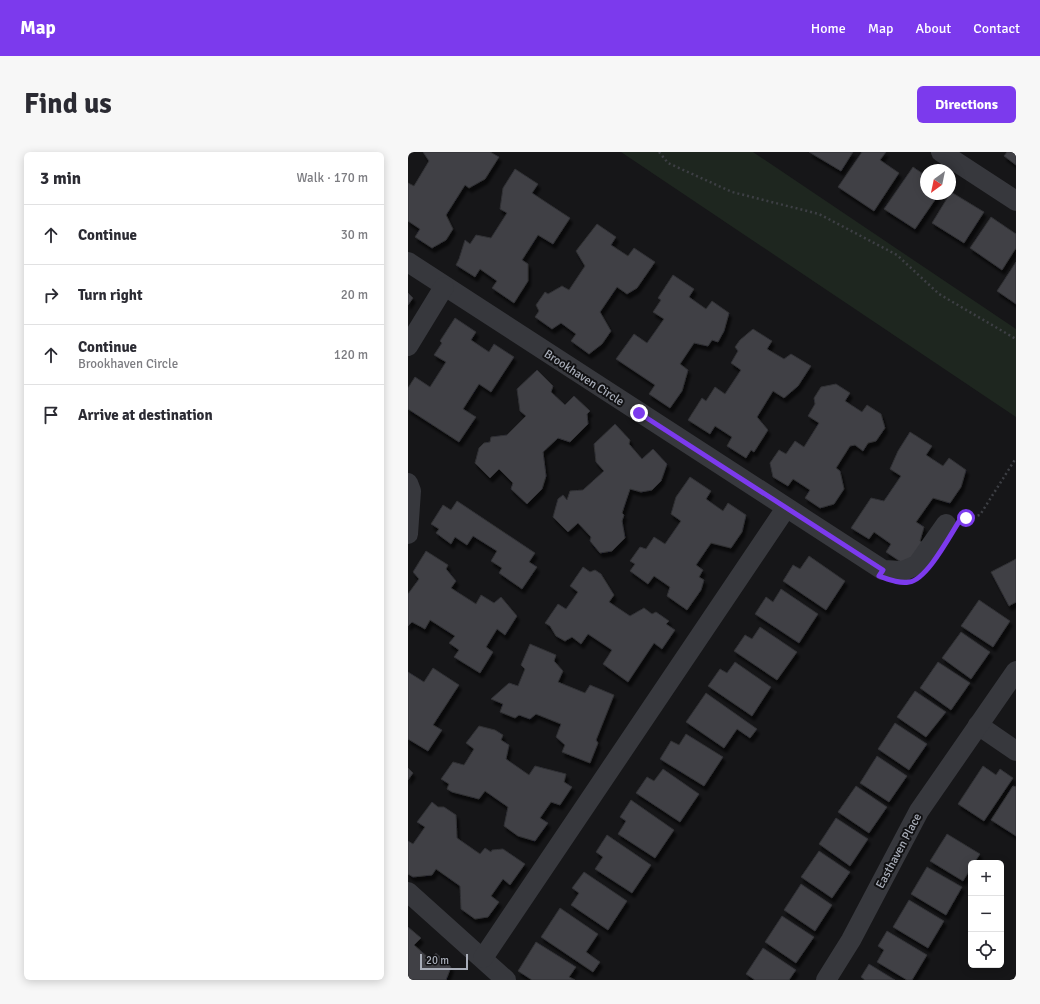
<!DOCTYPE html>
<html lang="en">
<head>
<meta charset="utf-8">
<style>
  body { margin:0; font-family:Signika,sans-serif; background:#f7f7f7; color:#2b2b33 }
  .controls { position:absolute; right:12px; bottom:12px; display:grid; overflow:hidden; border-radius:6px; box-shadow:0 2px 10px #0003 }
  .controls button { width:36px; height:36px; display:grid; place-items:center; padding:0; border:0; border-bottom:1px solid #e1e1e2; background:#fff; color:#2b2b33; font:20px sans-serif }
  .compass { position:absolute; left:512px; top:12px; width:36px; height:36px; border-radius:50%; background:#fff; box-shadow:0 2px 10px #0003; rotate:213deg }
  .scale { position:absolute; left:12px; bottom:10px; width:48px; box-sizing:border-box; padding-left:4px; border:2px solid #a8adb8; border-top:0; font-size:11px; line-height:14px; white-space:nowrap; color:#a8adb8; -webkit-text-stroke:3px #111113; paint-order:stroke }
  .stop { position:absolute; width:12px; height:12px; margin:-9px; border:3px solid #7c3aed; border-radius:50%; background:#fff }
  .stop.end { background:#7c3aed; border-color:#fff; box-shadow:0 1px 4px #0008 }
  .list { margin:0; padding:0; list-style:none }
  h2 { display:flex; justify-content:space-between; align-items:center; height:52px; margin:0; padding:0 16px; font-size:17px }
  h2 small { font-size:13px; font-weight:400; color:#7c7c81 }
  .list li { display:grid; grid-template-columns:26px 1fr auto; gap:12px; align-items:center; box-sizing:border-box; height:60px; padding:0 16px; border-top:1px solid #e1e1e2 }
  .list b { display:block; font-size:15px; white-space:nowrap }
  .list p { margin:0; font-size:13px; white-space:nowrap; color:#7c7c81 }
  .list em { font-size:13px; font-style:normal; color:#7c7c81 }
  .icon { flex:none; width:22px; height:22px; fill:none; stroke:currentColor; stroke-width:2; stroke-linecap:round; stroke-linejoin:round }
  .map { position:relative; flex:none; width:608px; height:828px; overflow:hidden; border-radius:6px }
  header { display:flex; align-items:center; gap:24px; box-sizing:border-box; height:56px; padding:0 20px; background:#7c3aed; color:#fff }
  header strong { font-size:19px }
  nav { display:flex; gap:22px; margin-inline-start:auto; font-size:14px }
  .intro { display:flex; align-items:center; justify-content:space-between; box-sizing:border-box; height:96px; padding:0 24px }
  h1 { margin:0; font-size:28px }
  .button { padding:10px 18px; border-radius:6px; background:#7c3aed; color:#fff; font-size:14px; font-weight:700 }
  main { display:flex; gap:24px; padding:0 24px }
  aside { flex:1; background:#fff; border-radius:6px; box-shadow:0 2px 10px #0003 }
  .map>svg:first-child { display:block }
  .green { fill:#1e261f }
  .building { fill:#404145; stroke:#303034; filter:url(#shadow) }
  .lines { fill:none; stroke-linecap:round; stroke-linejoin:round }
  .path { stroke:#3d3f44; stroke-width:2.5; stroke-dasharray:2 3; stroke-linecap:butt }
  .minor { stroke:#37383d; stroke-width:20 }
  .route { stroke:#7c3aed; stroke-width:5 }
  .labels { text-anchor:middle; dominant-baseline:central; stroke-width:4; stroke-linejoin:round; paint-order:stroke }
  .street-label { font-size:12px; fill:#a8adb8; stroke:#111113 }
</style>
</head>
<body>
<header>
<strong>Map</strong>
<nav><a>Home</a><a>Map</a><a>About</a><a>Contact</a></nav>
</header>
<div class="intro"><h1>Find us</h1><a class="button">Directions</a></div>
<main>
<aside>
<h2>3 min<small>Walk · 170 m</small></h2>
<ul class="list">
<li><svg class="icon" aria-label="ahead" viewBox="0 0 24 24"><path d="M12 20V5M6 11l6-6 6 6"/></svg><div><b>Continue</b></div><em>30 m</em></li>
<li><svg class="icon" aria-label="right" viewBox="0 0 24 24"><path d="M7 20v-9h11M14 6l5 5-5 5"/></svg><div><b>Turn right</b></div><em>20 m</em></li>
<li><svg class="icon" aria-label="ahead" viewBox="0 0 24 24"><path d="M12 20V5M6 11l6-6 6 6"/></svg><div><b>Continue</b><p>Brookhaven Circle</p></div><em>120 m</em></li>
<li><svg class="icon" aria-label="arrive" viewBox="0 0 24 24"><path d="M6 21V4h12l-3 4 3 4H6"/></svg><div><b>Arrive at destination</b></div></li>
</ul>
</aside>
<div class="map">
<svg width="608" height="828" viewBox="0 0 608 828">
  <defs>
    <filter id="shadow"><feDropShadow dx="2.5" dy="4.5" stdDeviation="1" flood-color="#0009"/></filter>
  </defs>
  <rect width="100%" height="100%" fill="#161618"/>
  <polygon class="green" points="213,0 345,0 608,177 608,265"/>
  <g class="building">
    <polygon points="15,0 82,0 91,5 77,27 61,36 57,33 38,63 45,77 38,88 24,96 7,85 12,77 0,69 0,31 6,34 21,9"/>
    <polygon points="401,0 445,0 433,19"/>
    <polygon points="454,0 478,0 472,8 491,21 466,59 430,35"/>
    <polygon points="599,0 608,0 608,13 596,4"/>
    <polygon points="505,15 518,24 518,42 531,42 507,77 476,57"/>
    <polygon points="107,17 130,32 124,41 162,66 145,92 130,83 114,108 120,112 120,129 106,151 84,136 89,129 72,117 67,125 48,113 51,107 57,88 62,92 68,83 83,86 99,61 92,57 95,36"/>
    <polygon points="543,40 576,60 556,91 524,71"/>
    <polygon points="583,65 608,82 608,96 594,118 562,96"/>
    <polygon points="189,72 208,85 203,93 220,104 226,96 247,110 229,136 219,142 209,135 192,160 203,179 194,192 181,202 163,189 168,182 153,171 144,177 127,165 131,159 128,153 137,140 140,142 154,134 161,138 177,114 168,99"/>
    <polygon points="608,110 608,152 589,139"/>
    <polygon points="265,123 286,137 281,145 298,157 304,149 321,161 316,179 310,190 304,188 300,194 286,191 272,212 280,218 274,239 262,256 241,242 247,233 208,207 226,182 239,191 256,167 245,160 253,148 250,146"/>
    <polygon points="0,141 5,146 0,153"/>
    <polygon points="47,166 68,180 63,188 81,200 86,192 106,205 83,240 71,232 55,257 68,265 51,290 0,257 0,236 7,225 22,235 38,210 26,203 34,191 32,189"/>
    <polygon points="345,177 364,189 359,197 376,207 383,202 403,214 390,234 376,246 365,239 349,265 360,278 346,300 343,298 338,306 319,294 324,285 307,274 302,282 280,268 294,246 298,249 307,235 317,242 333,218 323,211 330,199 327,195 332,188"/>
    <polygon points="129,218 145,234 143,240 157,253 166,244 182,259 179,262 180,272 162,290 150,286 135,300 138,324 134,337 119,352 103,337 105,331 91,317 82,326 67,311 71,296 76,291 82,290 83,285 99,283 118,264 112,259 109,237"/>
    <polygon points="428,232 442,241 437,249 454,260 459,253 473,262 477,276 468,289 460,291 455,299 447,293 442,294 428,316 432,319 436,337 426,352 412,356 397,346 402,338 385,327 380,334 365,325 362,311 371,298 378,302 387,289 396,295 411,271 400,264 407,252 406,246 413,235"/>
    <polygon points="207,272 222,288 221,292 234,307 245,297 259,312 253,329 244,338 233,340 222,337 214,361 216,363 214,369 217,386 204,399 192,401 182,389 183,385 170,371 160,380 145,365 150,347 155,343 159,348 162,339 175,338 196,319 188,310 186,292"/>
    <polygon points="502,280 524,294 518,303 535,314 541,306 558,318 553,335 542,351 525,346 508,370 516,375 512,389 515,391 499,414 478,400 483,392 466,380 461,387 443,376 463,346 476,349 493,324 482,317 490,299"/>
    <polygon points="282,325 303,339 298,347 315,359 320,351 338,363 334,380 323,396 303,391 288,413 295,418 291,425 296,428 293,438 279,458 259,444 262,435 246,424 240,432 222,419 227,412 222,409 232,395 238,397 246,385 257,392 273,369 263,362 268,345"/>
    <polygon points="49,349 127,401 121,410 129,415 114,437 91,421 94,416 83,409 89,399 65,384 59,393 47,385 43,392 28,381 31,377 23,372 35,353 43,358"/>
    <polygon points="18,399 40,413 38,417 48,429 43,436 68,452 73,443 86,451 93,445 109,464 97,483 89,477 78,495 85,500 72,521 46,505 51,498 41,491 47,484 22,468 17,477 4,470 0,474 0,442 11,427 5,420"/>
    <polygon points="401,404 437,429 418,458 375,429 385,413 392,417"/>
    <polygon points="608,407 608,450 601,454 583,420"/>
    <polygon points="175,415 182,420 187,418 193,422 206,443 201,450 222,464 236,456 244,462 248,460 261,469 258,472 267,478 254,497 246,491 220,530 195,512 204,498 180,482 173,492 164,485 157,489 148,484 142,474 137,471 150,452 158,457 170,440 162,434"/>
    <polygon points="373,437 410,462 391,491 347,462 358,445 365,450"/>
    <polygon points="571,448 602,469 585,495 553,474"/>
    <polygon points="352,475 389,500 369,528 326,499 337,483 344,487"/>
    <polygon points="553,480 582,500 563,527 534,506"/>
    <polygon points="122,492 148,503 146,509 155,519 150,530 177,541 182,533 206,543 188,588 190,591 182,611 154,600 157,593 148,585 153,572 128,562 122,567 111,563 107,566 92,560 95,552 83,547 101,531 110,534 117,517 113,513"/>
    <polygon points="327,510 363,535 344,564 300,534 312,517 319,521"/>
    <polygon points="530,510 562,531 543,558 512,536"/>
    <polygon points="25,516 51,533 25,573 34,578 20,599 0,587 0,520 16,530"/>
    <polygon points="507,539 538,560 518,585 489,565"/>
    <polygon points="298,541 349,577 342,586 329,577 316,596 278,570"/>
    <polygon points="487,571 519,592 501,618 470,597"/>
    <polygon points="71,574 87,578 95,583 93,588 101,593 98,607 121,623 127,614 158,622 156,630 164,635 152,653 143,650 132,666 140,671 127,689 110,684 96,674 100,655 77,639 71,647 44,640 39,637 41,632 33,627 45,610 56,613 66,597 58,591"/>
    <polygon points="278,582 315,605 296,634 252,607 263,589 271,593"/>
    <polygon points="469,604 499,624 481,650 452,631"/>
    <polygon points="575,614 588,623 592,617 605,626 576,669 550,652"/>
    <polygon points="0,616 5,621 0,628"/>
    <polygon points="255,617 291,642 272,670 228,641 239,625 246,629"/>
    <polygon points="448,634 479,655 461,681 430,660"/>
    <polygon points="605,634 608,635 608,684 583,668"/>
    <polygon points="223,648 266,678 247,706 210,682 218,669 212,665"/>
    <polygon points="24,650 30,655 36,655 48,663 49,686 72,702 77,696 83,700 84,698 95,697 117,712 102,733 95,727 83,744 91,750 80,765 67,767 53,757 52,734 28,717 24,723 5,725 0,722 0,689 5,692 17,675 9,670"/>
    <polygon points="428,666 460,687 442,714 411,692"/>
    <polygon points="539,682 572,702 566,711 563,711 563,716 555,729 522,709"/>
    <polygon points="199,683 243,713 224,741 187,717 195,705 188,700"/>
    <polygon points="411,699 442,720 424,746 393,725"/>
    <polygon points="519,715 554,735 538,763 503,742"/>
    <polygon points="176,720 219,749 200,778 163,753 171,741 164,736"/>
    <polygon points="393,732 424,753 407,779 376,758"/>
    <polygon points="501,748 536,769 520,796 485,775"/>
    <polygon points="152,756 190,782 178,800 192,810 185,820 133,785"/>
    <polygon points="374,764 406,785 388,811 357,790"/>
    <polygon points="0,775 13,786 6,793 22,807 28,801 43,815 38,828 0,828"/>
    <polygon points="479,779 519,803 504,828 499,828 469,810 476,798 470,794"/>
    <polygon points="128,790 168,815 161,825 167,828 124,828 110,819"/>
    <polygon points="355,796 388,818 381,828 347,828 338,822"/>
    <polygon points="461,812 487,828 457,828 453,825"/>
  </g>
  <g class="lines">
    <g class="path">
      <polyline points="251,0 260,11 324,40 411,62 489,103 531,142 608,187"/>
      <polyline points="555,367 572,363 608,306"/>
    </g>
    <g class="minor">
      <polyline points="533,0 608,49"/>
      <polyline points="0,110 475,418 495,419 509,413 538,372"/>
      <polyline points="0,194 36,135"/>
      <polyline points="0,331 3,339 0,382"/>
      <polyline points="570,573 608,599"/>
      <polyline points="0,740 98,828"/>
      <polyline points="75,806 378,356"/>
      <polyline points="418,828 443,788 511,659 608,519"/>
    </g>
  </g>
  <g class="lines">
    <path class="route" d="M231 261 475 418 471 424C480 427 491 432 501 430 519 428 542 383 552 368L558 366"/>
  </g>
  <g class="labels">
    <g class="street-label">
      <text transform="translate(176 226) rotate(33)">Brookhaven Circle</text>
      <text transform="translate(491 699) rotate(-62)">Easthaven Place</text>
    </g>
  </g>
</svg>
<div class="controls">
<button>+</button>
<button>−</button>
<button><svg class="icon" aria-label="locate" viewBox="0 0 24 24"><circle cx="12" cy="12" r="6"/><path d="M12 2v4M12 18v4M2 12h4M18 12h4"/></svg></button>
</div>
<svg class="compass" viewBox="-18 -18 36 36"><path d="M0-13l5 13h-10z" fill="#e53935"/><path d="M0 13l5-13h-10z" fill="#7c7c81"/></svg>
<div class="scale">20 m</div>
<div class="stop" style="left:558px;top:366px"></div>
<div class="stop end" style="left:231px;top:261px"></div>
</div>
</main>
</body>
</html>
